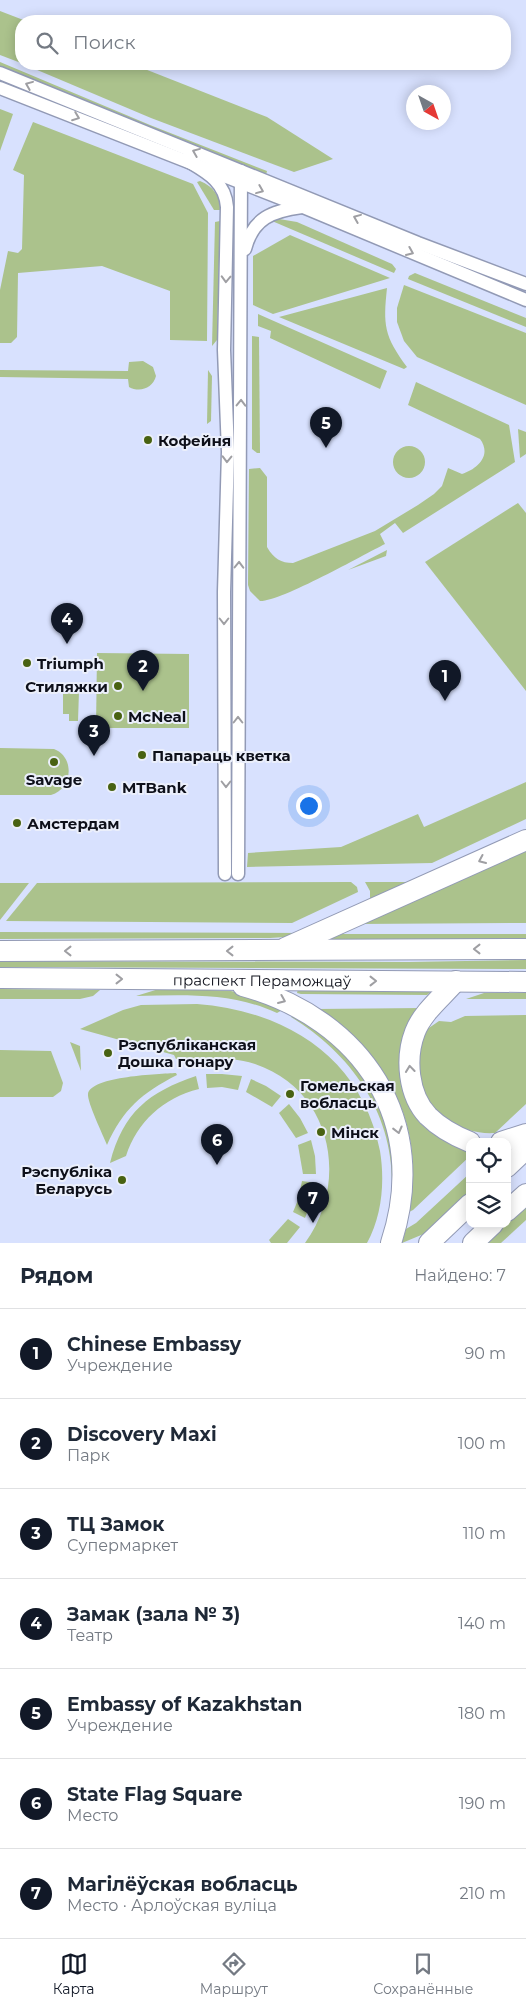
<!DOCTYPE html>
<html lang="ru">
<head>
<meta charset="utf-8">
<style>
  body { margin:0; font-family:Montserrat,sans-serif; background:#f6f6f7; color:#1f2937 }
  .controls { position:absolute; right:15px; bottom:15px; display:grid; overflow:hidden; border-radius:10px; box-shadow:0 2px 12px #0003 }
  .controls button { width:45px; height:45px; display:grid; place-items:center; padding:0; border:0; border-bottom:1px solid #e0e1e3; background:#fff; color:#1f2937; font:25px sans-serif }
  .compass { position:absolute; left:406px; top:85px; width:45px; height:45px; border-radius:50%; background:#fff; box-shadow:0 2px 12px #0003; rotate:140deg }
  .you { position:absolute; left:308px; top:805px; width:18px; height:18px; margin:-12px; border:4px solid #fff; border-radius:50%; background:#1a73e8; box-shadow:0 0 0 8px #1a73e833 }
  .badge { display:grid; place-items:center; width:32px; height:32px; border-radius:50%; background:#111827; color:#fff; font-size:16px; font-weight:700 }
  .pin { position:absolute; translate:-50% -41px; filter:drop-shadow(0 1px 2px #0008) }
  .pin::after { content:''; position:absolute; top:26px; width:18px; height:15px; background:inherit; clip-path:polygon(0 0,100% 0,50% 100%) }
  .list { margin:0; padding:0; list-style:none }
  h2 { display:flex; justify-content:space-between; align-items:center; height:65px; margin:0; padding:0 20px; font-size:21px }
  h2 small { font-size:16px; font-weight:400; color:#747a83 }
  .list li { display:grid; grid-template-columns:32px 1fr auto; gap:15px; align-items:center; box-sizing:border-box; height:90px; padding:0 20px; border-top:1px solid #e0e1e3 }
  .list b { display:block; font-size:19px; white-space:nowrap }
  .list p { margin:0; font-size:16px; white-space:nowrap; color:#747a83 }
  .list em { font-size:16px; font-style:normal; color:#747a83 }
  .icon { flex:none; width:28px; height:28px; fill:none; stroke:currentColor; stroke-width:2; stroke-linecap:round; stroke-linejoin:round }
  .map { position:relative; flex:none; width:526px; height:1243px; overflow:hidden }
  .search { position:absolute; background:#fff; box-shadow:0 2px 12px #0003; left:15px; right:15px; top:15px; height:55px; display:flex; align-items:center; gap:12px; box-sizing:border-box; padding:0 18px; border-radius:20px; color:#747a83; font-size:19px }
  .sheet { height:695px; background:#fff }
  nav { display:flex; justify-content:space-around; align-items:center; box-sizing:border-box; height:70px; border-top:1px solid #e0e1e3; background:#fff; font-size:14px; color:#747a83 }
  nav a { display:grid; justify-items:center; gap:2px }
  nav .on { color:#111827 }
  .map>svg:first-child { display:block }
  .green { fill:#abc28c }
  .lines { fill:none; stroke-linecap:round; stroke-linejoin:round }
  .minor-casing { stroke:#929ab5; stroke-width:15 }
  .primary-casing { stroke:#929ab5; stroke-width:22 }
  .minor { stroke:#fff; stroke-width:12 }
  .primary { stroke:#fff; stroke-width:20 }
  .oneway { stroke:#9f9fa3 }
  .poi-dot { fill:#486212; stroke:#ebeffb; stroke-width:2 }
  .labels { text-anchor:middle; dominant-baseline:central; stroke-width:4; stroke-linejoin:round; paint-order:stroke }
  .poi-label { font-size:15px; font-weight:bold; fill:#0e101a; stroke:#ebeffb; text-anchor:start }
  .street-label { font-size:15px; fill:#0e101a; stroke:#ebeffb }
</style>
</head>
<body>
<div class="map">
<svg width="526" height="1243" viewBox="0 0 526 1243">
  <rect width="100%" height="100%" fill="#d8e1fe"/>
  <g class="green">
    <polygon points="0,11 26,21 21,21 21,63 0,55"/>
    <polygon points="0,62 150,125 267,171 266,175 0,67"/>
    <polygon points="23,64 132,64 267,117 333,159 294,172 151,118"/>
    <polygon points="0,109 13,114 0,151"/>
    <polygon points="33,122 193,184 208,213 207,341 170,340 170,291 102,266 18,273 17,337 11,343 0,343 0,290 8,251 18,253 22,249 24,175 13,170"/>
    <path d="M200 181C214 187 219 195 221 210H214L197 182Z"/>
    <polygon points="279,219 297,222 392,264 396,269 394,273 272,221"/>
    <polygon points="220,221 217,340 212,346 215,222"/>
    <polygon points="290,235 390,278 273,314 253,305 253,256"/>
    <polygon points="415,273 526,318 526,327 408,279 409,276"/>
    <polygon points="404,285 526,333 526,405 417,357 404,341 397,322 397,308"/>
    <path d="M387 288C383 325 384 336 407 367L404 369 279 317Z"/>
    <polygon points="258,314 387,371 380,389 270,338 271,331 258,326"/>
    <polygon points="252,336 259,337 260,453 257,453 252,449"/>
    <path d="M143 361 153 367 156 376C153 388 140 393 129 387L128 379 0 377V370L128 371 129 362Z"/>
    <polygon points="208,370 212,376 211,421 207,424"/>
    <path d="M416 382 509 425 515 462 403 533 395 523 380 534 385 544C363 555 280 602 260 601L250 591 248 585 249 469 260 468 267 477V547C274 559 281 563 293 563L375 531 418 505 434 494 442 486 448 468 462 474C478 469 492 455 480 439L408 405Z"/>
    <polygon points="518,429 526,432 526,454 520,458"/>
    <circle cx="409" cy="462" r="16"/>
    <polygon points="518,503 526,513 526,691 425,562"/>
    <polygon points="387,550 386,556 348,570"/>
    <polygon points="97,653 189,654 189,728 96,728"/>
    <polygon points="63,690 79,691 78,721 69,721 69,714 63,714"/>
    <path d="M0 748 54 749C75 757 73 789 51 795H0Z"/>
    <polygon points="526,782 526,819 432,863 247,867 248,853 341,847 418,814 424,827"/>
    <polygon points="526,850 526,923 356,924"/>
    <polygon points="351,882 357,887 358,892 292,923 6,921 37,883"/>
    <polygon points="365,882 415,882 370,901 370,891"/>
    <polygon points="0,883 29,883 0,920"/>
    <polygon points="0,932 305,933 285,937 270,938 0,939"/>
    <polygon points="342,934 526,934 526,941 328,940"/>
    <polygon points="526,960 526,969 0,967 0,961 408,962"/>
    <path d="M162 988 231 991 249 995 284 1009 277 1013C232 992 184 995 136 996Z"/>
    <polygon points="0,989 100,990 93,996 80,999 0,999"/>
    <polygon points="298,989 434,989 427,995 301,994 297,993"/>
    <polygon points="484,993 526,993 526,999 466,999"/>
    <path d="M197 1004C287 1011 362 1058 380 1151 385 1181 382 1216 367 1243H305C350 1181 332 1090 255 1064 229 1056 203 1058 176 1059L174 1055 80 1029 123 1010 141 1005Z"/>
    <path d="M422 1008 410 1104 419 1122 429 1131 458 1147 470 1150V1156L413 1210 409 1212C418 1166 412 1119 387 1079 381 1071 372 1064 365 1057 349 1041 333 1025 316 1009Z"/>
    <path d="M294 1014 346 1053 382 1101 397 1182 389 1213C390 1203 392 1192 392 1182 392 1111 350 1053 291 1017Z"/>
    <path d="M526 1015V1104L495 1133C478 1134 463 1130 448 1120 443 1116 434 1112 429 1107 413 1088 418 1054 423 1032L439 1021 451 1022 465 1016Z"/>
    <polygon points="70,1042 80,1046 81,1071"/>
    <polygon points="0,1050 51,1051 63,1083 61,1091 53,1097 0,1097"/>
    <path d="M176 1073 177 1075C142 1093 123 1109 107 1145 103 1135 87 1102 88 1094 91 1076 160 1074 176 1073Z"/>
    <polygon points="206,1074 222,1074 242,1076 238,1090 222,1087 207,1088"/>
    <path d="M196 1076 199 1089C163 1098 137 1122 126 1156L110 1163C123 1112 149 1092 196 1076Z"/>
    <polygon points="251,1079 266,1086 281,1096 272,1107 246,1092"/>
    <polygon points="289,1104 300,1118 308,1133 296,1138 279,1113"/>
    <polygon points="311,1140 315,1156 316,1174 303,1174 298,1145"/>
    <polygon points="470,1173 470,1192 426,1233 402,1243 406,1229 416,1223"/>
    <polygon points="302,1181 316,1183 313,1197 305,1218 293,1212 298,1200"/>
    <polygon points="526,1205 526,1220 501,1243 486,1243"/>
    <polygon points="288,1219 300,1227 287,1243 271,1243 269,1240"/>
  </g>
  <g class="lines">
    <defs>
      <g id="minor">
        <polyline points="0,73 418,243 526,284"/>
        <polyline points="0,88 303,207 526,300"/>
        <path d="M186 160C206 172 225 181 227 207L224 350 228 452 224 592 225 874"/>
        <path d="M245 249C253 218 272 211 302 207"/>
        <polyline points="238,874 241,171"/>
      </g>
      <g id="primary">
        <polyline points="285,948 526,840"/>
        <polyline points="0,951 526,949"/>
        <path id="s1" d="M0 978 526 982"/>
        <path d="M456 981C442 997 422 1013 415 1032 405 1058 408 1095 428 1116 440 1128 455 1136 470 1142"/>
        <path d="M243 986C363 1019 431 1122 391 1243"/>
        <polyline points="501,1142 526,1134"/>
        <polyline points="507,1167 526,1149"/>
        <polyline points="507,1211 526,1194"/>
        <polyline points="429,1243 470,1204"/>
        <polyline points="473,1243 493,1224"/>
      </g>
    </defs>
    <use href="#minor" class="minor-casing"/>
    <use href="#primary" class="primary-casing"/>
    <use href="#minor" class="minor"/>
    <use href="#primary" class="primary"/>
  </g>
  <defs><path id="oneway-chevron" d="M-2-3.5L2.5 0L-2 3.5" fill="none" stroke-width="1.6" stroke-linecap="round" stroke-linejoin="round" transform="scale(1.25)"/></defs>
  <g class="oneway">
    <use href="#oneway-chevron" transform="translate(29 85) rotate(-158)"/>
    <use href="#oneway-chevron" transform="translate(76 117) rotate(21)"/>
    <use href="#oneway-chevron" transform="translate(196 152) rotate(-158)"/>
    <use href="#oneway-chevron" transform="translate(260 190) rotate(22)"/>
    <use href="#oneway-chevron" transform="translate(357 218) rotate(-158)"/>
    <use href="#oneway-chevron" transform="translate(410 252) rotate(23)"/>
    <use href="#oneway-chevron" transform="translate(226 279) rotate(92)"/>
    <use href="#oneway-chevron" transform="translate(241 403) rotate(-89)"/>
    <use href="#oneway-chevron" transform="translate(227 459) rotate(91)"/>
    <use href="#oneway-chevron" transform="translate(239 565) rotate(-89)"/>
    <use href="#oneway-chevron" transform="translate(224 621) rotate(90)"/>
    <use href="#oneway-chevron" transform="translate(238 720) rotate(-90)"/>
    <use href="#oneway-chevron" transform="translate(226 784) rotate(90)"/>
    <use href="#oneway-chevron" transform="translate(482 860) rotate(156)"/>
    <use href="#oneway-chevron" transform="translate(477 949) rotate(180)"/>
    <use href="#oneway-chevron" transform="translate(68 951) rotate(180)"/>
    <use href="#oneway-chevron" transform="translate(230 951) rotate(180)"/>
    <use href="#oneway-chevron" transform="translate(119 979)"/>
    <use href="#oneway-chevron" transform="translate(373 981)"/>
    <use href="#oneway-chevron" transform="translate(282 1000) rotate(23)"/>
    <use href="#oneway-chevron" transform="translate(410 1069) rotate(-96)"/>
    <use href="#oneway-chevron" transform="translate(398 1130) rotate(76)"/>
  </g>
  <g class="poi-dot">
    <circle cx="148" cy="440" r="5"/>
    <circle cx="27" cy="663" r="5"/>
    <circle cx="118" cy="686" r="5"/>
    <circle cx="118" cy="716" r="5"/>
    <circle cx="142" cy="755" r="5"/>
    <circle cx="54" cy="762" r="5"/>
    <circle cx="112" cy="787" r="5"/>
    <circle cx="17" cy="823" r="5"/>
    <circle cx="108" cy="1053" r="5"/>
    <circle cx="290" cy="1094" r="5"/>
    <circle cx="321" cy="1132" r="5"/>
    <circle cx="122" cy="1180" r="5"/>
  </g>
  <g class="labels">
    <g class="poi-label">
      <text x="158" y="440">Кофейня</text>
      <text x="37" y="663">Triumph</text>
      <text x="108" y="686" text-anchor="end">Стиляжки</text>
      <text x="128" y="716">McNeal</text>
      <text x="152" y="755">Папараць кветка</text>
      <text x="54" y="779" text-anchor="middle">Savage</text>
      <text x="122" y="787">MTBank</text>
      <text x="27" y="823">Амстердам</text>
      <text x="118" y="1044">Рэспубліканская<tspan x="118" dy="17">Дошка гонару</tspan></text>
      <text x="300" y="1085">Гомельская<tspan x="300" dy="17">вобласць</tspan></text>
      <text x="331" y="1132">Мінск</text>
      <text x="112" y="1171" text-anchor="end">Рэспубліка<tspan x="112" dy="17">Беларусь</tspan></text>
    </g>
    <g class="street-label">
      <text stroke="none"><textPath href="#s1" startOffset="262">праспект Пераможцаў</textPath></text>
    </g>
  </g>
</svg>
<div class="controls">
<button><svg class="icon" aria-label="locate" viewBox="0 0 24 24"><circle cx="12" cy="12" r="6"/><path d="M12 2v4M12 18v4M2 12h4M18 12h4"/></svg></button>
<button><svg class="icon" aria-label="layers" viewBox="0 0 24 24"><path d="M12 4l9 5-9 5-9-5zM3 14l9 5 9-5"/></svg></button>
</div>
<svg class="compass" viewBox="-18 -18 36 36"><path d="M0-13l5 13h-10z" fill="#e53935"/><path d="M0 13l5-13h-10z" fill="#747a83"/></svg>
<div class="you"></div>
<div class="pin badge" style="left:445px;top:701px">1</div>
<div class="pin badge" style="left:143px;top:691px">2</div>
<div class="pin badge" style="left:94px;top:756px">3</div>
<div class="pin badge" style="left:67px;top:644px">4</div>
<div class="pin badge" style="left:326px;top:448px">5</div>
<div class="pin badge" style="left:217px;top:1165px">6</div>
<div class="pin badge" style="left:313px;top:1223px">7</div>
<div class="search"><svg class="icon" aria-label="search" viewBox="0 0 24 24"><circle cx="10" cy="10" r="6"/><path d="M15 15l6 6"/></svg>Поиск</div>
</div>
<section class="sheet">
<h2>Рядом<small>Найдено: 7</small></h2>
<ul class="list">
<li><span class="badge">1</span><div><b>Chinese Embassy</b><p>Учреждение</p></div><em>90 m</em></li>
<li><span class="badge">2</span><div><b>Discovery Maxi</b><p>Парк</p></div><em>100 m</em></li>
<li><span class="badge">3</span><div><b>ТЦ Замок</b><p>Супермаркет</p></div><em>110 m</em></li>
<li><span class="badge">4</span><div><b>Замак (зала № 3)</b><p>Театр</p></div><em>140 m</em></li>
<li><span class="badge">5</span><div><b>Embassy of Kazakhstan</b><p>Учреждение</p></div><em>180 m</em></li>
<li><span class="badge">6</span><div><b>State Flag Square</b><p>Место</p></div><em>190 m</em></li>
<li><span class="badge">7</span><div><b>Магілёўская вобласць</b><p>Место · Арлоўская вуліца</p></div><em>210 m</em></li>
</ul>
</section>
<nav>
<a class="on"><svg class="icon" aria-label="map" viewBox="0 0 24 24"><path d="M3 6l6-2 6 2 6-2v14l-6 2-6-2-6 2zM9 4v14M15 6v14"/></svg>Карта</a>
<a><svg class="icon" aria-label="directions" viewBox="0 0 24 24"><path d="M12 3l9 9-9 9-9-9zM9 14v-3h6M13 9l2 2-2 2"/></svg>Маршрут</a>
<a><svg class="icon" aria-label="saved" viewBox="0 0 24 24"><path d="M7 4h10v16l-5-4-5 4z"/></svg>Сохранённые</a>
</nav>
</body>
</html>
